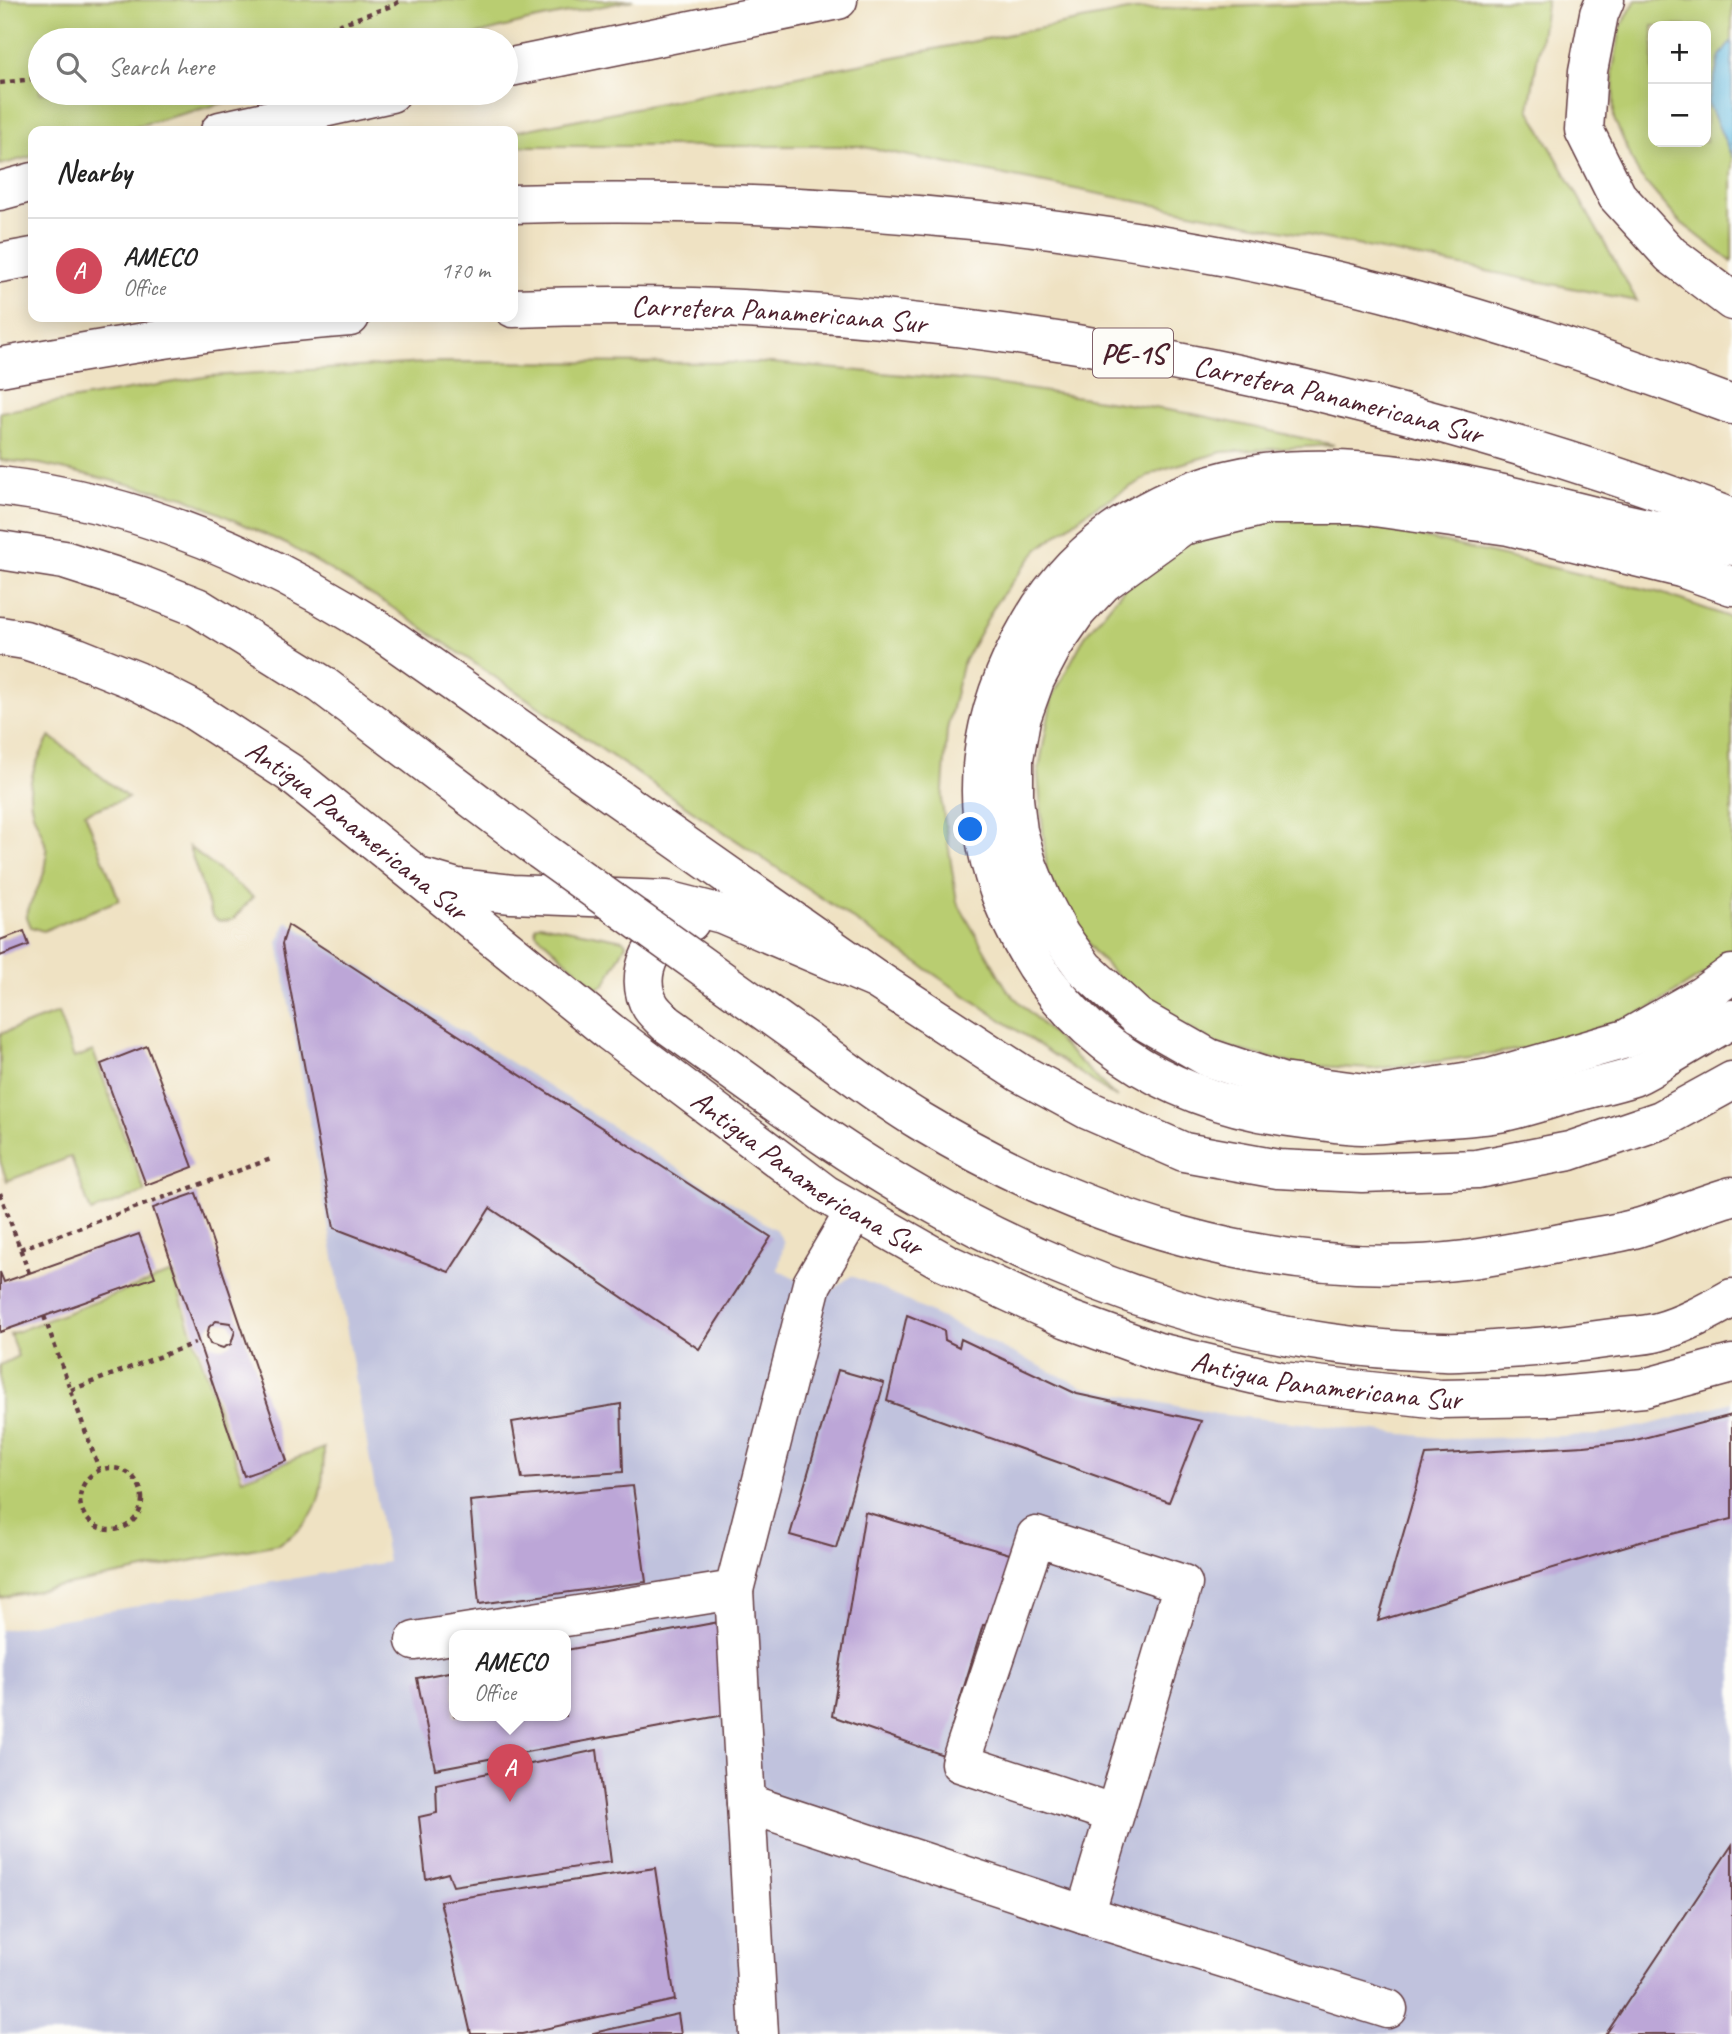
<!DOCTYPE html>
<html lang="en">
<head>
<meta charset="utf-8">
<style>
  body { margin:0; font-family:Caveat,sans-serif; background:#f2f2f2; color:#222 }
  .controls { position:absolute; right:21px; top:21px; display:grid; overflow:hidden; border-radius:14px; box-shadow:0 4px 18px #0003 }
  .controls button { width:63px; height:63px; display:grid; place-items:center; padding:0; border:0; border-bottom:2px solid #e0e0e0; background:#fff; color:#222; font:35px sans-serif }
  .you { position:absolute; left:971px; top:830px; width:24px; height:24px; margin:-18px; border:5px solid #fff; border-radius:50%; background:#1a73e8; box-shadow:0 0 0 10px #1a73e833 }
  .badge { display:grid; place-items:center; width:46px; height:46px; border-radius:50%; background:#d1495b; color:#fff; font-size:23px; font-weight:700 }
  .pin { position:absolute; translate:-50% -58px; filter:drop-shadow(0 2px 4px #0008) }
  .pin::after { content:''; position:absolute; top:37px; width:24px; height:21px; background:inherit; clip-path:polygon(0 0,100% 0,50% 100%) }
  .popup { position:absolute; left:449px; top:1630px; width:122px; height:91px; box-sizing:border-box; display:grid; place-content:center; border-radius:14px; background:#fff; filter:drop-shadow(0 2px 5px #0005); font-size:23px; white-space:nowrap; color:#767676 }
  .popup b { font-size:26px; color:#222 }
  .popup::after { content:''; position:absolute; left:50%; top:100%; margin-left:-14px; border:14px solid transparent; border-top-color:#fff }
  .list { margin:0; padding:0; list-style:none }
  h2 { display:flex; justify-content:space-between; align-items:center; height:91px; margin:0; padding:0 28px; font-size:30px }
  h2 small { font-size:23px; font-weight:400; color:#767676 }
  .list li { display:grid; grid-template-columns:46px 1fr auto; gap:21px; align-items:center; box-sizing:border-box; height:105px; padding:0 28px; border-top:2px solid #e0e0e0 }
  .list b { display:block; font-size:26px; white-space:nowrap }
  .list p { margin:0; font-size:23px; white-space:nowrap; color:#767676 }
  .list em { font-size:23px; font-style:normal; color:#767676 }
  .icon { flex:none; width:38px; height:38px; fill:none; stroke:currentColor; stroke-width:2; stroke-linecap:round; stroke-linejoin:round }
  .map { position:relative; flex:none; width:1732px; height:2034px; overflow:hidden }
  .search { position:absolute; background:#fff; box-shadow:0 4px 18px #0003; left:28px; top:28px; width:490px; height:77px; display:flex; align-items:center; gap:18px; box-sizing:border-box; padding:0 24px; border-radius:38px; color:#767676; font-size:26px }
  .panel { position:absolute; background:#fff; box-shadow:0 4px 18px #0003; left:28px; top:126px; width:490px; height:196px; border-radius:14px }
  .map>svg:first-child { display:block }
  .industrial { fill:#c0c2dd; fill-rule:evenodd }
  .green { fill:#b9cd71; stroke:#82764e; stroke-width:2; fill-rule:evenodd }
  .water { fill:#67bee4; stroke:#586e88; stroke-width:2 }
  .building { fill:#bca6d7; fill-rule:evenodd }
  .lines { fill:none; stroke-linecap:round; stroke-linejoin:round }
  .minor-casing { stroke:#633c42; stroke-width:41 }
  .major-casing { stroke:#633c42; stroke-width:41 }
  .highway-casing { stroke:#633c42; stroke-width:41 }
  .path { stroke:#633c42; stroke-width:4.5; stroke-dasharray:5 5; stroke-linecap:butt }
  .minor { stroke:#fff; stroke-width:38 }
  .major { stroke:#fff; stroke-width:38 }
  .highway { stroke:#fff; stroke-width:38 }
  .major-bridge-casing { stroke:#633c42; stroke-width:41; stroke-linecap:butt }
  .major-bridge { stroke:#fff; stroke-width:38 }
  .labels { text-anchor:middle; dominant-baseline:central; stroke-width:5; stroke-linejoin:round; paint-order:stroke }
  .shield { fill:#fdfcf7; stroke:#806168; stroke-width:2 }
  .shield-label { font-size:28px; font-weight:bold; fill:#4a1f2b }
  .street-label { font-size:30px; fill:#4a1f2b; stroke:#fdfcf7 }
</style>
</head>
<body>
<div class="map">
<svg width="1732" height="2034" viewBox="0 0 1732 2034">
  <rect width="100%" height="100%" fill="#fdfcf7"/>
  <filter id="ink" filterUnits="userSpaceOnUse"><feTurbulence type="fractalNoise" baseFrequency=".0143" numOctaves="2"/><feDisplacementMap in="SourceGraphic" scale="14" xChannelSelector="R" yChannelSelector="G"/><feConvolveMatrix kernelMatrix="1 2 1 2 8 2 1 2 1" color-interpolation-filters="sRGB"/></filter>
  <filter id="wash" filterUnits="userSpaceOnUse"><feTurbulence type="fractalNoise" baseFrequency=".00686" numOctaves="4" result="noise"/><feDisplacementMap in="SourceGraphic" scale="28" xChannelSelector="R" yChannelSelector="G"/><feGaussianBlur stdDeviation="1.57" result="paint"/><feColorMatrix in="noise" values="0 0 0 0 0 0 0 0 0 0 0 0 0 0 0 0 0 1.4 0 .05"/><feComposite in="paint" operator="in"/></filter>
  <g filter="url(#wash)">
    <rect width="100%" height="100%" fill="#efe2c3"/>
    <path class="industrial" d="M287 921 776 1230 784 1242 778 1270 828 1293 851 1276 876 1286 1083 1387 1216 1414 1450 1439 1598 1435 1652 1424 1732 1402V2034H0V1630L388 1562 278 942ZM454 1636H566V1716H454Z"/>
    <g class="green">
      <polygon points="0,0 633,0 528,21 456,40 40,40 40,93 261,93 118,131 33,131 33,156 0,165"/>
      <polygon points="1431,0 1547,0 1529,109 1637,301 859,146 513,146 513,132 1133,10"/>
      <path d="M1636 0H1732V262L1679 221 1639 175 1614 119 1613 69 1621 26ZM1653 26H1706V142H1653Z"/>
      <polygon points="440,362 772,363 981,382 1194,414 1334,445 1222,452 1160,470 1090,510 1038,549 996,603 962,665 947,730 942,804 957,902 1008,991 1117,1098 387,604 288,545 184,497 40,464 0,460 0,412 210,376"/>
      <polygon points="1331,516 1661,593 1732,618 1732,956 1649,1009 1551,1045 1441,1061 1373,1069 1298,1065 1216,1044 1138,999 1094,952 1047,875 1038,774 1052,698 1085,636 1135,575 1195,536 1266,518"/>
      <path d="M50 736 128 798 85 813 119 900 43 931 31 927 26 915C33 894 47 877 47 854 46 839 38 826 33 813 24 784 36 761 50 736Z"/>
      <polygon points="189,847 253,897 232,920 219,921 212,916"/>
      <polygon points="540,924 623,940 626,944 605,984 599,988 595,987 536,933 535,927"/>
      <polygon points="58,1013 74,1058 93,1051 145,1192 91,1212 71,1157 7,1181 0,1161 0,1034"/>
      <path d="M172 1273 242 1479 324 1448C323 1492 321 1522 278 1544L0 1598V1365L18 1356 10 1334Z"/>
    </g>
    <polygon class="water" points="1732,41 1732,157 1708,103 1720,56"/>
    <g id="blocks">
      <g class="building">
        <polygon points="288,925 771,1237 699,1349 490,1208 449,1272 334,1228 282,944"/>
        <polygon points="24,931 29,945 0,956 0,940"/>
        <polygon points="147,1046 193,1167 146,1185 101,1064"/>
        <path d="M196 1193 287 1461 244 1476 153 1208ZM216 1321 230 1323 235 1331 231 1344 223 1348 210 1344 207 1336 209 1327Z"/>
        <polygon points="139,1234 155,1277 0,1332 0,1272 4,1282"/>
        <polygon points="907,1315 944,1330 945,1340 959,1347 961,1339 1077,1394 1201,1421 1169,1502 887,1401"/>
        <polygon points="838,1370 884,1383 836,1548 790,1535"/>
        <polygon points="621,1404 623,1472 522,1479 512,1422"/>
        <polygon points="1732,1415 1732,1519 1636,1543 1378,1621 1426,1455 1584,1446 1632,1441"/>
        <polygon points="633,1486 646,1582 479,1604 470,1501"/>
        <polygon points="865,1512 1020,1557 996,1624 983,1625 943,1755 832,1716"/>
        <polygon points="719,1622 730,1714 435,1769 417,1678 454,1671 454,1716 566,1716 566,1650"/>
        <polygon points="597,1750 611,1862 453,1886 448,1873 426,1879 419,1817 437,1813 436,1784"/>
        <polygon points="1732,1845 1732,2034 1606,2034"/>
        <polygon points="655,1868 675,2000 522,2034 471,2034 440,1901"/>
        <polygon points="678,2014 681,2034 593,2034 593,2033"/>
      </g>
    </g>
  </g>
  <g filter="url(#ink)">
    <use href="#blocks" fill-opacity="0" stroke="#633c42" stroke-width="2"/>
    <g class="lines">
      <defs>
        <g id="minor">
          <polyline points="734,1590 759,2034"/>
          <polyline points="415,1641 734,1590 812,1284 855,1211"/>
          <polyline points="746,1803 1085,1915 1388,2009"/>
          <polyline points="1085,1915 1183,1584 1036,1536 960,1763 1115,1814"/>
        </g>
        <g id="major">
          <polyline points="0,550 64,560 136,583 197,607 321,684 540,850"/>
          <polyline points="1732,586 1681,568 1509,526 1360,505 1269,505 1182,526 1103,583 1077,611 1054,644 1035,680 1021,719 1014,759 1014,799 1018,831 1027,863 1041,898 1060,935 1084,968 1137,1017 1209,1058 1281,1082 1380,1095 1490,1078 1626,1039 1703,995 1732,974"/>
          <path id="s1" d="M0 636 25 640 77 657 137 681 190 708 290 773 610 1032 825 1194 946 1263 1067 1319 1158 1352 1281 1381 1440 1399 1547 1397 1644 1388 1732 1364"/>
          <polyline points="426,879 457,888 512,894 667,900 722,914 877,980 1020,1073 1088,1110 1184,1152 1278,1169 1362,1173 1477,1169 1570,1151 1661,1120 1732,1081"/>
          <path d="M690 922C655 930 631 975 651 1007 655 1013 662 1019 667 1024 750 1083 832 1147 921 1197 1080 1288 1261 1349 1444 1352 1466 1353 1487 1350 1508 1349 1543 1347 1577 1343 1612 1338 1627 1336 1644 1336 1658 1332 1684 1325 1709 1311 1732 1298"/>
          <path d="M809 1043C846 1070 883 1099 922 1122 1083 1219 1275 1283 1465 1260 1502 1255 1538 1248 1575 1240 1595 1236 1617 1234 1637 1228 1669 1219 1700 1205 1732 1196"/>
        </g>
        <g id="highway">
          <polyline points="1605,0 1599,14 1588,71 1584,130 1617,196 1671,255 1732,301"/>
          <polyline points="506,68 838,0"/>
          <polyline points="220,131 391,93"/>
          <polyline points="0,191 33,182"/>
          <path d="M513 204C814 196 1133 222 1423 303 1528 332 1630 367 1732 405"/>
          <polyline points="0,263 33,257"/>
          <path id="s2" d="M513 308C784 297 1055 330 1319 392 1460 426 1597 466 1732 518"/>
          <path d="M0 367C116 346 232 326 350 317"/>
          <path d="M0 486C140 502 266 557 383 633L877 980"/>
          <path d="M1732 546C1689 537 1645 528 1602 518 1491 491 1378 459 1263 473 1168 486 1080 538 1031 622 978 713 964 805 1004 904 1056 1035 1168 1104 1305 1119 1324 1121 1343 1125 1362 1125 1381 1125 1400 1122 1419 1120 1447 1118 1477 1117 1504 1112 1526 1107 1547 1100 1569 1094 1590 1088 1612 1084 1633 1077 1645 1072 1656 1065 1666 1058 1688 1045 1710 1032 1732 1019"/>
        </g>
      </defs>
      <use href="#minor" class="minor-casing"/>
      <use href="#major" class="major-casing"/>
      <use href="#highway" class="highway-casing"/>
      <g class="path">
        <polyline points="270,40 324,30 394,5 401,0"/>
        <polyline points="0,83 40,78"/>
        <polyline points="0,1193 29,1273"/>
        <polyline points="20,1249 271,1159"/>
        <polyline points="44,1316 99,1469"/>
        <polyline points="71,1390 195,1343"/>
        <circle cx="111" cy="1499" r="31"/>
      </g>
      <use href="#minor" class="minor"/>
      <use href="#major" class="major"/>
      <use href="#highway" class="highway"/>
      <defs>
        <polyline id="major-bridge" points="540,850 809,1043"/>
      </defs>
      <use href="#major-bridge" class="major-bridge-casing"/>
      <use href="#major-bridge" class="major-bridge"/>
    </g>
  </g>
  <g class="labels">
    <rect class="shield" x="1093" y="328.5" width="80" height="49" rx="5"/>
    <g class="shield-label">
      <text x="1133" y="353">PE-1S</text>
    </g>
    <g class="street-label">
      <text stroke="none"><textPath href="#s2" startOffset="266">Carretera Panamericana Sur</textPath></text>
      <text stroke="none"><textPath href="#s2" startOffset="833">Carretera Panamericana Sur</textPath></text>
      <text stroke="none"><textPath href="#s1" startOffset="411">Antigua Panamericana Sur</textPath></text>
      <text stroke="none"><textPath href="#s1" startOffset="978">Antigua Panamericana Sur</textPath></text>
      <text stroke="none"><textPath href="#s1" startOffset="1545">Antigua Panamericana Sur</textPath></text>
    </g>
  </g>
</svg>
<div class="controls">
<button>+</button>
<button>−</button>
</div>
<div class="you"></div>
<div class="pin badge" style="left:510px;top:1802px">A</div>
<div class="popup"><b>AMECO</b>Office</div>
<div class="search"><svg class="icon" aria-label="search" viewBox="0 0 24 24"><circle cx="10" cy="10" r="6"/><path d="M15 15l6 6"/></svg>Search here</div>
<section class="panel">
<h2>Nearby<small></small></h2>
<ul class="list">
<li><span class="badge">A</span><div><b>AMECO</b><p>Office</p></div><em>170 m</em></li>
</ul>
</section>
</div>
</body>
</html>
